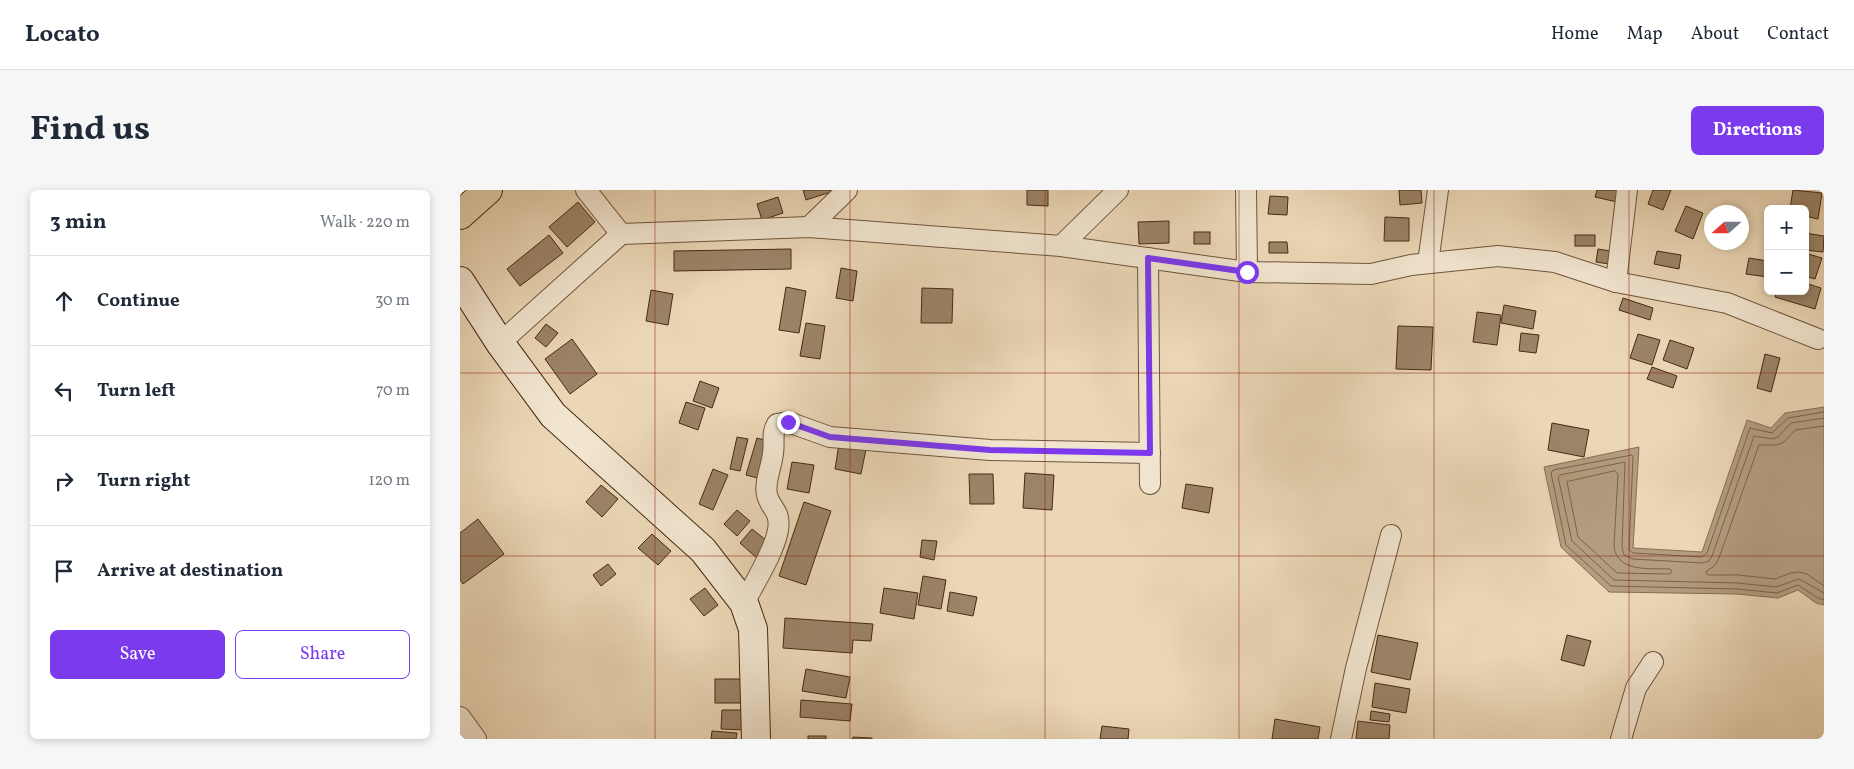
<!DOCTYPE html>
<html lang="en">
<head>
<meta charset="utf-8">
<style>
  body { margin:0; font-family:Vollkorn,serif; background:#f6f6f7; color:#1f2937 }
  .controls { position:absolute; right:15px; top:15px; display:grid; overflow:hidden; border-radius:8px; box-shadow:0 2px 8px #0003 }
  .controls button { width:45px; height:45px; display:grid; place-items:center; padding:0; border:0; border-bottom:1px solid #e0e1e3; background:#fff; color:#1f2937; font:25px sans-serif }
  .compass { position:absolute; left:1244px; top:15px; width:45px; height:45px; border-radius:50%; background:#fff; box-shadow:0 2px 8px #0003; rotate:249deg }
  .stop { position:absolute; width:15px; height:15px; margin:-11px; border:4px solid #7c3aed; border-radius:50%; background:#fff }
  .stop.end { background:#7c3aed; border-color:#fff; box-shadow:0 1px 5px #0008 }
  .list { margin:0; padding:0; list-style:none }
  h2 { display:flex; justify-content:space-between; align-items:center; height:65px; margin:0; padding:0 20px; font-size:21px }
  h2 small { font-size:16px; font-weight:400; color:#747a83 }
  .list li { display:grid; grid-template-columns:32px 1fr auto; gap:15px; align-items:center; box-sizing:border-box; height:90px; padding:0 20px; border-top:1px solid #e0e1e3 }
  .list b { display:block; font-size:19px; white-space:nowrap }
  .list em { font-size:16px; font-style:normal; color:#747a83 }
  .actions { display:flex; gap:10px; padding:15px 20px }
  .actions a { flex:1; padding:11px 0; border:1px solid #7c3aed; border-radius:8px; text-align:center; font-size:18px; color:#7c3aed }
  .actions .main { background:#7c3aed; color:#fff }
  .icon { flex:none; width:28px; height:28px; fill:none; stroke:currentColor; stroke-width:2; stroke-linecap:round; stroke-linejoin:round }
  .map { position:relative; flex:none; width:1364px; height:549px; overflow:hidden; border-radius:8px }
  header { display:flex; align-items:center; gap:30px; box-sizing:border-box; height:70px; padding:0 25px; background:#fff; border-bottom:1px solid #e0e1e3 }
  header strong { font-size:24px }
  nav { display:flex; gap:28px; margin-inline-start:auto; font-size:18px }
  .intro { display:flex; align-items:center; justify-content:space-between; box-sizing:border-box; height:120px; padding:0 30px }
  h1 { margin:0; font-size:35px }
  .button { padding:12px 22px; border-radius:8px; background:#7c3aed; color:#fff; font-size:18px; font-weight:700 }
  main { display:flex; gap:30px; padding:0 30px }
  aside { flex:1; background:#fff; border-radius:8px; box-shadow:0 2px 8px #0003 }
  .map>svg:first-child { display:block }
  .water { fill:#b39c7f; stroke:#876e54 }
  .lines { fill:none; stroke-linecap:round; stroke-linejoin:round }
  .shore { stroke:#7c6349; stroke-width:1 }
  .building { fill:#9c8468; stroke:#462a13 }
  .street-casing { stroke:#6f553c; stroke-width:22 }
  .secondary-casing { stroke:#462a13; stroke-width:30 }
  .primary-casing { stroke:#462a13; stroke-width:30 }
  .street { stroke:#f2e5d0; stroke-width:20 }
  .secondary { stroke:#f2e5d0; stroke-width:28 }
  .primary { stroke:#ebd7b6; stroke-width:28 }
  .route { stroke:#7c3aed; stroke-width:6 }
  .grid { fill:none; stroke:#8f2418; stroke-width:1; stroke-opacity:0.55 }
</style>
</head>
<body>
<header>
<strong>Locato</strong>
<nav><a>Home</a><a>Map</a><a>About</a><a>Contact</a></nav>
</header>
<div class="intro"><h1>Find us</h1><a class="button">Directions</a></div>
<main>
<aside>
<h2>3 min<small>Walk · 220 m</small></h2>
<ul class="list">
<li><svg class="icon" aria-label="ahead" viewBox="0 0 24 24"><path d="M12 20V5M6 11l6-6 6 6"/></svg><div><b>Continue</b></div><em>30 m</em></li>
<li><svg class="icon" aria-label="left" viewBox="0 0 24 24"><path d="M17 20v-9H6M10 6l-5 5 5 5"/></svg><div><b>Turn left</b></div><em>70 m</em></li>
<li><svg class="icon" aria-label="right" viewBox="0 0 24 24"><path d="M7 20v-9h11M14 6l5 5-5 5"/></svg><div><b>Turn right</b></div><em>120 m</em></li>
<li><svg class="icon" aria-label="arrive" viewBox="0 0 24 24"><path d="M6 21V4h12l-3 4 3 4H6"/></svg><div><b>Arrive at destination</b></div></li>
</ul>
<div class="actions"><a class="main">Save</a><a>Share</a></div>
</aside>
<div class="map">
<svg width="1364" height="549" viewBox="0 0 1364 549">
  <rect width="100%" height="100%" fill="#ebd7b6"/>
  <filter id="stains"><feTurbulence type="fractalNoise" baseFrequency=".004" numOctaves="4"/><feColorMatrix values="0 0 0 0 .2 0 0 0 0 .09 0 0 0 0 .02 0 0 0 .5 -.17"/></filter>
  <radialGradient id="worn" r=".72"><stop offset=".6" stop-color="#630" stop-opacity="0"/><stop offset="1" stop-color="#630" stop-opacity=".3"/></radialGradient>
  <polygon class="water" points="1364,217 1364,415 1356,413 1338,400 1318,408 1277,404 1149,402 1101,357 1084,277 1179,257 1173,358 1242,362 1287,230 1311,238 1325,223"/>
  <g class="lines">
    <g class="shore">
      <polyline points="1364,222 1328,228 1312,243 1290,238 1247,363 1242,367 1173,363 1169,360 1173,267 1172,265 1093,280 1091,283 1106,355 1151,396 1277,399 1317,403 1338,395 1358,408 1364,410"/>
      <polyline points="1364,228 1331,233 1319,246 1313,249 1294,246 1252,366 1249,371 1243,373 1173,369 1164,365 1162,357 1165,272 1100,285 1098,287 1112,351 1154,390 1277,393 1316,397 1339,389 1364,403"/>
      <polyline points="1364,236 1335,240 1324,252 1317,255 1299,255 1259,368 1255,375 1246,382 1248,385 1278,385 1315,389 1331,383 1339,382 1347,384 1364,396"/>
      <path d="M1155 281 1158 284 1154 356C1157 383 1190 378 1210 379L1212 381 1210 384 1157 383 1118 347 1107 292Z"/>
    </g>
  </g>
  <g class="building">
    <polygon points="343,0 370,0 371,2 346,10"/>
    <polygon points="567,0 588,0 588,16 567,15"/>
    <polygon points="939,0 961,0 962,13 940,15"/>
    <polygon points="1137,0 1160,0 1157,12 1135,7"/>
    <polygon points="1193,0 1211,0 1203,20 1188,14"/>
    <polygon points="1333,0 1362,3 1358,29 1345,26 1345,19 1330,19"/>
    <polygon points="810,6 828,7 827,25 808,24"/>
    <polygon points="318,7 323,23 302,30 297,14"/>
    <polygon points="118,12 135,32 107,57 89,37"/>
    <polygon points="1226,16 1243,23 1233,49 1215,41"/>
    <polygon points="925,27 949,28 949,51 924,51"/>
    <polygon points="709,31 709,53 679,54 678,32"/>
    <rect x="734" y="42" width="16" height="12"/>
    <polygon points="1345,43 1364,46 1363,62 1345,60"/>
    <polygon points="89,45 103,63 60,96 47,79"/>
    <rect x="1115" y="45" width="20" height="11"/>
    <polygon points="809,52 827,52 828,63 809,63"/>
    <polygon points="331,59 331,79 214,81 214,61"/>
    <polygon points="1138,59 1151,61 1149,74 1136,72"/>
    <polygon points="1197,61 1221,65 1219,79 1194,74"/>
    <polygon points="1345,63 1362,68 1355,89 1345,86"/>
    <polygon points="1289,68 1308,71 1308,87 1286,84"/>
    <polygon points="381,78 397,81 393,111 376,108"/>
    <polygon points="1345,93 1361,98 1355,119 1315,107 1317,101 1345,101"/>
    <polygon points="326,97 346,101 339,143 319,140"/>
    <polygon points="462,98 493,99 492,133 461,133"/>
    <polygon points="191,100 213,104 208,135 186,131"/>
    <polygon points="1163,108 1193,118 1190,130 1159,120"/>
    <polygon points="1044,115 1076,121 1073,139 1041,133"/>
    <polygon points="1017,122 1041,125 1037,155 1013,152"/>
    <polygon points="346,133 365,136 360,169 340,166"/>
    <polygon points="86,134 98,143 86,157 75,148"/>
    <polygon points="938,136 973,137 971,180 936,179"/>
    <polygon points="1061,143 1079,145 1076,163 1059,161"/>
    <polygon points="1178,144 1200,150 1192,175 1170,168"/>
    <polygon points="112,149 137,184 110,204 85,169"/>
    <polygon points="1210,150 1234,158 1227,179 1203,170"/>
    <polygon points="1305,164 1320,168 1311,202 1297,198"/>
    <polygon points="1192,177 1217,186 1213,198 1187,189"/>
    <polygon points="240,191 259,198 252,218 233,211"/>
    <polygon points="226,212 245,218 238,240 219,233"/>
    <polygon points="1092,233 1129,240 1124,267 1088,260"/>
    <polygon points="277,247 288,249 280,281 270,279"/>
    <polygon points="297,248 311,252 301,289 286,285"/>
    <polygon points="379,254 406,259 401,284 375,279"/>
    <polygon points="332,272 354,275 349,303 327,299"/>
    <polygon points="253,279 268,285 253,320 239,314"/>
    <polygon points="565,283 594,285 592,320 563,318"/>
    <polygon points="509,284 533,284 534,314 510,314"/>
    <polygon points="726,294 753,298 749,323 722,318"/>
    <polygon points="141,295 158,309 142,327 126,312"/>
    <polygon points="344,312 371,321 346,395 319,386"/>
    <polygon points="277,320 290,331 277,346 264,334"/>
    <polygon points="18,329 44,364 3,394 0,390 0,343"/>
    <polygon points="292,339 311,354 298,369 280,353"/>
    <polygon points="192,344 211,361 198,375 178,358"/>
    <polygon points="462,350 477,351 474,370 460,367"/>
    <polygon points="148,374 156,384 141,396 133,385"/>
    <polygon points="463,386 486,390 481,419 458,415"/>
    <polygon points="245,398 258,415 244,426 230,409"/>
    <polygon points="424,398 458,403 454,429 420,423"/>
    <polygon points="490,402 517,407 513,426 487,421"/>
    <polygon points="325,428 413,434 411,451 393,450 392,463 323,458"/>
    <polygon points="918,445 958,453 950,490 911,482"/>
    <polygon points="1107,445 1131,451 1124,476 1101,470"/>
    <polygon points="346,479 390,487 386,508 342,501"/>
    <rect x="255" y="489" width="27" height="24"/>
    <polygon points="915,493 950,499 946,523 912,517"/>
    <polygon points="341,510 392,514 390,531 340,527"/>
    <polygon points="262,520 287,520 286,540 261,539"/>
    <polygon points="911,521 930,524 929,532 910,530"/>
    <polygon points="815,529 860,537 858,549 812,549"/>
    <polygon points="898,531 930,535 929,549 896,549"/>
    <polygon points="642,536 669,539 668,549 640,549"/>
    <polygon points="252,541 277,543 276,549 251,549"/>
    <rect x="348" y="546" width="18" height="3"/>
    <polygon points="393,547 412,548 412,549 392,549"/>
  </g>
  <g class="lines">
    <defs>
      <g id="street">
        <polyline points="126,0 161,44 349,37 601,56 787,82 911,84 951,75 1038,66 1095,72 1156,92 1267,113 1358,149"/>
        <polyline points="786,0 787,82"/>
        <polyline points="349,37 387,0"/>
        <polyline points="601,56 658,0"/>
        <polyline points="688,68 690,294"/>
        <polyline points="968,73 978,0"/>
        <polyline points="1156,92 1167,0"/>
        <polyline points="40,153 161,44"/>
        <path d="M284 413C294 394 315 360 318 340 321 320 311 320 307 305 304 292 312 276 313 263 315 253 311 243 317 234L328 232 370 247 530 260 690 263"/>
        <polyline points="0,527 16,549"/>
        <polyline points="881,549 896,478 931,345"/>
        <polyline points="1161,549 1176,498 1193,472"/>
      </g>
      <polyline id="secondary" points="0,91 40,153 93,225 243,360 284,413 293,439 296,549"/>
      <polyline id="primary" points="0,25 28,0"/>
    </defs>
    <use href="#street" class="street-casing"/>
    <use href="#secondary" class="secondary-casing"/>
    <use href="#primary" class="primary-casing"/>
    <use href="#street" class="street"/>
    <use href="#secondary" class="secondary"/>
    <use href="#primary" class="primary"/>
  </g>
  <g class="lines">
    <polyline class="route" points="328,232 370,247 530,260 690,263 688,68 787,82"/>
  </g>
  <path class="grid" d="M195 0V549M390 0V549M585 0V549M779 0V549M974 0V549M1169 0V549M0 183H1364M0 366H1364"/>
  <rect width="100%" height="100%" filter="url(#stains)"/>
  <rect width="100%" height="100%" fill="url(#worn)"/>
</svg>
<div class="controls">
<button>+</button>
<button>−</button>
</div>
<svg class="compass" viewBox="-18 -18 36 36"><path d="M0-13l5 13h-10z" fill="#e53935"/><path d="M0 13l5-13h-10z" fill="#747a83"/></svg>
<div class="stop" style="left:787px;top:82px"></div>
<div class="stop end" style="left:328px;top:232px"></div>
</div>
</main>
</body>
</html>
